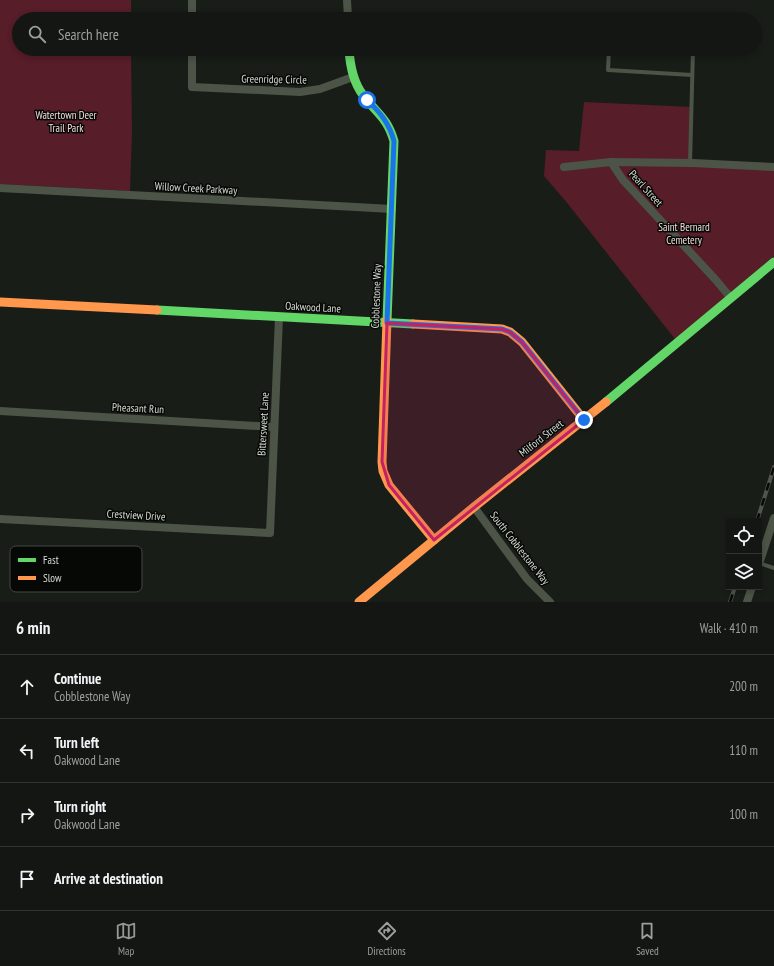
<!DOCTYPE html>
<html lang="en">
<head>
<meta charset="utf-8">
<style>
  body { margin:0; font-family:"PT Sans Narrow",sans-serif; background:#202320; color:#f1f3f6 }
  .controls { position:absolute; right:12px; bottom:12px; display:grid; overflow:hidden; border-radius:0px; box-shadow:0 2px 6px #0003 }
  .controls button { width:36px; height:36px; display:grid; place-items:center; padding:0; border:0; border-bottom:1px solid #323532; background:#131612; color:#f1f3f6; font:20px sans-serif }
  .stop { position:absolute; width:12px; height:12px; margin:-9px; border:3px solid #1a73e8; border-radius:50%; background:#fff }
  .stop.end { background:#1a73e8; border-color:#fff; box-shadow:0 1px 4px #0008 }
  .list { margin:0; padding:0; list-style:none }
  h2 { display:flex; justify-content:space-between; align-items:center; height:52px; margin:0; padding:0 16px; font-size:17px }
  h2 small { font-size:13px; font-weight:400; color:#9d9f9f }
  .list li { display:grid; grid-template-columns:26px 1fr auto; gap:12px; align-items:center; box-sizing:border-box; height:64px; padding:0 16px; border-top:1px solid #323532 }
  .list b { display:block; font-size:15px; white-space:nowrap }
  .list p { margin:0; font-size:13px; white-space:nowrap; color:#9d9f9f }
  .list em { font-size:13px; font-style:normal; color:#9d9f9f }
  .icon { flex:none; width:22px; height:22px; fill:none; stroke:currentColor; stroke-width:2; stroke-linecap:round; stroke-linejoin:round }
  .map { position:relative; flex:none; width:774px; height:602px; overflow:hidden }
  .search { position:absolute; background:#131612; box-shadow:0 2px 6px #0003; left:12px; right:12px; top:12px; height:44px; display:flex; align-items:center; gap:10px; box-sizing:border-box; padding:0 14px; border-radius:22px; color:#9d9f9f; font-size:15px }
  .sheet { height:308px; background:#131612 }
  nav { display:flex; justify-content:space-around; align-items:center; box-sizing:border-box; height:56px; border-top:1px solid #323532; background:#131612; font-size:11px; color:#9d9f9f }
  nav a { display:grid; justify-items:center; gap:2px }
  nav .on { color:#949992 }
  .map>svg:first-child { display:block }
  .green { fill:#571d28 }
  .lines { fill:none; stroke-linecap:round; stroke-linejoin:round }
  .lane { stroke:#4b5447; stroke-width:4 }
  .street { stroke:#4b5447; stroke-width:8 }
  .fast { stroke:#63d668; stroke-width:9 }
  .slow { stroke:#ff974d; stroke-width:9 }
  .rail-casing { stroke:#50554e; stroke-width:4 }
  .rail { stroke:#060805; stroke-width:2.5; stroke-dasharray:8; stroke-linecap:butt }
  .route { stroke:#1a73e8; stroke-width:5 }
  .marked { fill:#c32261; fill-opacity:0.2; stroke:#c32261; stroke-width:3; stroke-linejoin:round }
  .labels { text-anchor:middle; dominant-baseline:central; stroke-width:3; stroke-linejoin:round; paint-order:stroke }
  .street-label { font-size:11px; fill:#d6dcd4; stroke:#060805 }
  .park-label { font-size:11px; fill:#f4dcde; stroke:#060805 }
  .key { fill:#060805; stroke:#444843; stroke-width:1 }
  .key-label { font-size:11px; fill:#d6dcd4 }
</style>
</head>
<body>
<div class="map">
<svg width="774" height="602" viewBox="0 0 774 602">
  <rect width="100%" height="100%" fill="#191d18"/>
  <g class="green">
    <polygon points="0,0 131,0 131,19 19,19 19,49 131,49 132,131 130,191 0,184"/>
    <polygon points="584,102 692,107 689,160 774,163 774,256 675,339 568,204 544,176 546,150 579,151"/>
  </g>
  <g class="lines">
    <g class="lane">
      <polyline points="609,49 608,70 692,75"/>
      <polyline points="690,163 693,49"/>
      <polyline points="759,563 774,568"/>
    </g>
    <g class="street">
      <polyline points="192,0 192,19"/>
      <polyline points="347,0 348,19"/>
      <polyline points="192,49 192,87 300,92 320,89 353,77"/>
      <polyline points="611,162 623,180 715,279 731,298"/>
      <polyline points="564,167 611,162 693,163 774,167"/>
      <polyline points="0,188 392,209"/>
      <polyline points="0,411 274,427"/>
      <polyline points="474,507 527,579 550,602"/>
      <polyline points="0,519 270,533 279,317"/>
      <polyline points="759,564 774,518"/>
      <polyline points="747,602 752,587"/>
    </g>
    <g class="fast">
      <path d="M349 49C350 66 353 82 363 95 377 114 387 117 394 141L387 320"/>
      <polyline points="157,310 413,324"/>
      <polyline points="606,402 774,262"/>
    </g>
    <g class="slow">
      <polyline points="0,302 157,310"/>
      <polyline points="387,320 382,462 383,471 389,485 434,540"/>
      <polyline points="413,324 502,329 510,332 522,342 584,420"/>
      <polyline points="359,602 474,507 606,402"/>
    </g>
    <defs>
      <g id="rail">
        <polyline points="757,521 774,467"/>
        <polyline points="730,602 735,587"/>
      </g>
    </defs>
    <use href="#rail" class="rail-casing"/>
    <use href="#rail" class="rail"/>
  </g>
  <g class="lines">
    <path class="route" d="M367 100C380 112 389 123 394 141L387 323 502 329 510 332 522 342 584 420"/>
  </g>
  <path class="marked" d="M387 323 502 329 510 332 522 342 584 420 434 540 389 485 382 462Z"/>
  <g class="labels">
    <g class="street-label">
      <text transform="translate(274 79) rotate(1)">Greenridge Circle</text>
      <text transform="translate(196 188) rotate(3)">Willow Creek Parkway</text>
      <text transform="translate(646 188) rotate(48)">Pearl Street</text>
      <text transform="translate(376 296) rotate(-88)">Cobblestone Way</text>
      <text transform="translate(313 307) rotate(3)">Oakwood Lane</text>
      <text transform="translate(138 408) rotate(3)">Pheasant Run</text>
      <text transform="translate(263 424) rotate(-87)">Bittersweet Lane</text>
      <text transform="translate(541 438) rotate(-38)">Milford Street</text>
      <text transform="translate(136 515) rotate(3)">Crestview Drive</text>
      <text transform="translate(520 548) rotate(52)">South Cobblestone Way</text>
    </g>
    <g class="park-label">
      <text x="66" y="115">Watertown Deer<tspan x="66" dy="13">Trail Park</tspan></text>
      <text x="684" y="227">Saint Bernard<tspan x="684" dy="13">Cemetery</tspan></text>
    </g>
  </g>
  <rect x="10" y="546" width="132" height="46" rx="6" class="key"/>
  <rect x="18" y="558" width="18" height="4" fill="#63d668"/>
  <rect x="18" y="576" width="18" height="4" fill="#ff974d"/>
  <g class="key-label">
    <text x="43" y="564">Fast</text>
    <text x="43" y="582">Slow</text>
  </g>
</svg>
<div class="controls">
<button><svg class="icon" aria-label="locate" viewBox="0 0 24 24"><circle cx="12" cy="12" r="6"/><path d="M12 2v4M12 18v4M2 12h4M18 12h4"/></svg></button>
<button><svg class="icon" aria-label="layers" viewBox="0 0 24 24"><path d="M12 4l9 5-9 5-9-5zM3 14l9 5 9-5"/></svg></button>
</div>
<div class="stop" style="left:367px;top:100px"></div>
<div class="stop end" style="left:584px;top:420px"></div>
<div class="search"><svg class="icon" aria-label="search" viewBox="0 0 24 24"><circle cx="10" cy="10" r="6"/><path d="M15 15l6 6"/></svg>Search here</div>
</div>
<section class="sheet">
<h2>6 min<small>Walk · 410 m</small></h2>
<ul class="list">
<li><svg class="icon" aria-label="ahead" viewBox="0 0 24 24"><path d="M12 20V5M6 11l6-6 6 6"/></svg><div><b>Continue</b><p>Cobblestone Way</p></div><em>200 m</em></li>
<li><svg class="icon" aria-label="left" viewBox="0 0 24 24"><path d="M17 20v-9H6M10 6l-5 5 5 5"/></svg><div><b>Turn left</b><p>Oakwood Lane</p></div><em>110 m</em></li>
<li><svg class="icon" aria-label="right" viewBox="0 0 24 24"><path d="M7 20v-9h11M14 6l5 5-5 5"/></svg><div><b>Turn right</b><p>Oakwood Lane</p></div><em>100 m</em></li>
<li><svg class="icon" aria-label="arrive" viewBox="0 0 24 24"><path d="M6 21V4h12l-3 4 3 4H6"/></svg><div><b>Arrive at destination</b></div></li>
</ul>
</section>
<nav>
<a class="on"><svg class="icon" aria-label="map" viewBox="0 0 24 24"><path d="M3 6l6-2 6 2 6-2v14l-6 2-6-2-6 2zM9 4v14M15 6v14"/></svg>Map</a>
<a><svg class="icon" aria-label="directions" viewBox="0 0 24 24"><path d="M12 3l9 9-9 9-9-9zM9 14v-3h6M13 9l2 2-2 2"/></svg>Directions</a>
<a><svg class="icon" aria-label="saved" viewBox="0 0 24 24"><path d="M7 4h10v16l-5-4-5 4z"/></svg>Saved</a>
</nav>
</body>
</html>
